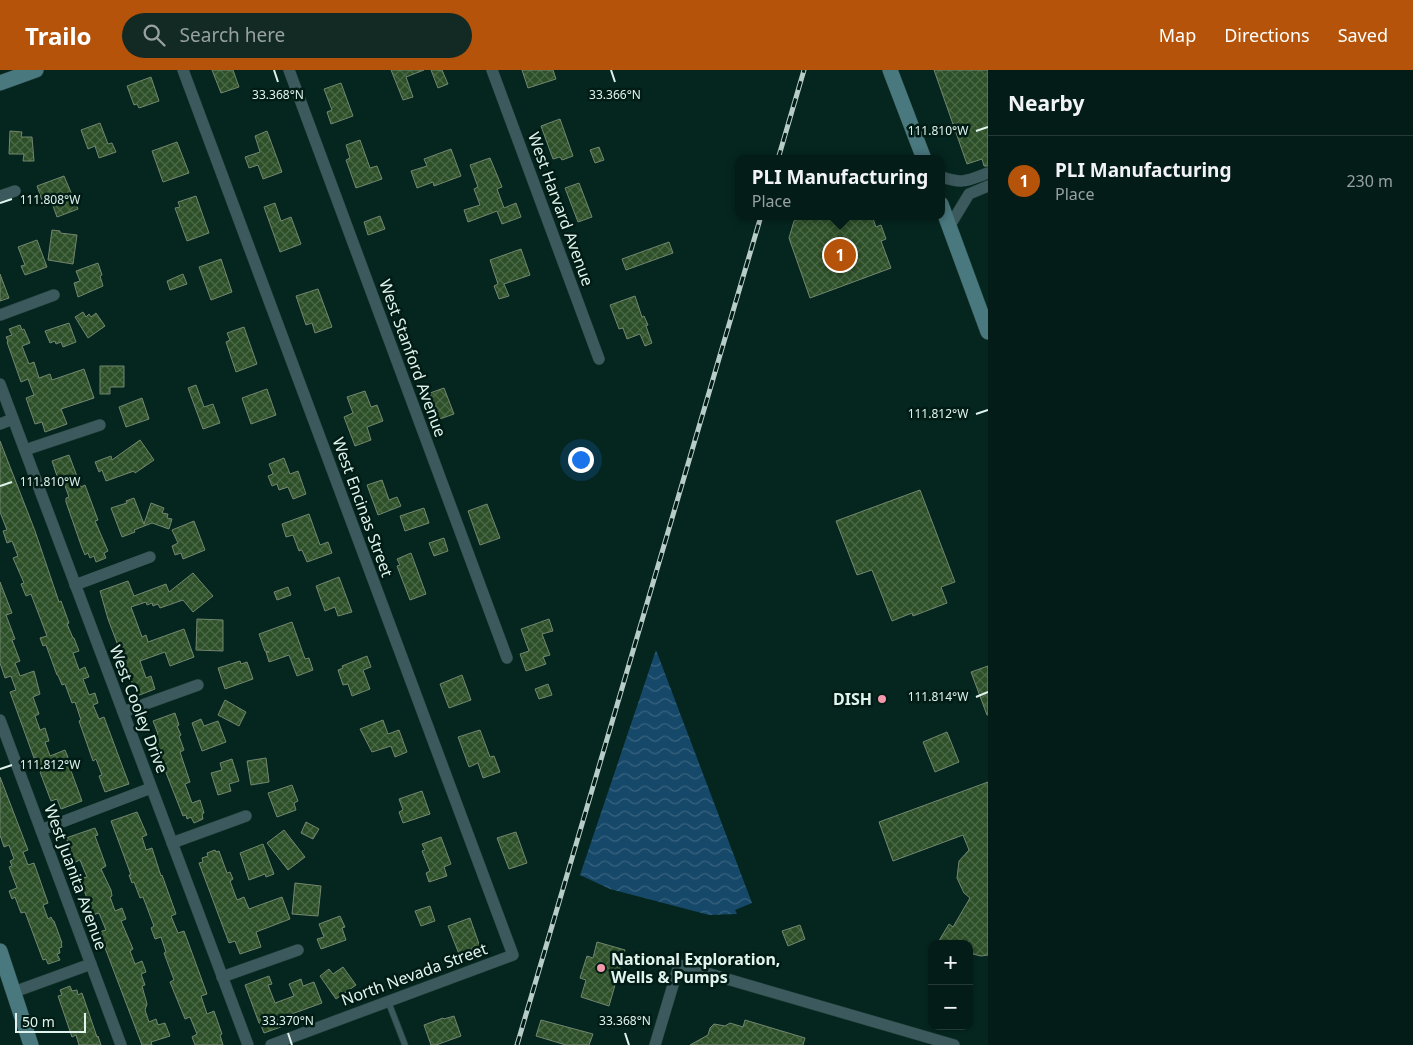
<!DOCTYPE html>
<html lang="en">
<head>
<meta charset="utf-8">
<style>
  body { margin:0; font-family:"Noto Sans",sans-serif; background:#122924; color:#f1f3f6 }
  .controls { position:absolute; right:15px; bottom:15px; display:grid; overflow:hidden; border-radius:10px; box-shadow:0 1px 4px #0004 }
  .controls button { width:45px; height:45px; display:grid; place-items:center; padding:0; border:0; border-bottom:1px solid #253a36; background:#041c17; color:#f1f3f6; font:25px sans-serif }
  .scale { position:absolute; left:15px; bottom:12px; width:71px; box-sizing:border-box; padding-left:5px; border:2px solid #e1f3ed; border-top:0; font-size:14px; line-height:18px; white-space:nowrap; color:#e1f3ed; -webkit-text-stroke:4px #001c15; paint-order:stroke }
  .you { position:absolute; left:580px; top:389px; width:18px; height:18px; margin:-12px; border:4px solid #fff; border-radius:50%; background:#1a73e8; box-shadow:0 0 0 8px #1a73e833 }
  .badge { display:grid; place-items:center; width:32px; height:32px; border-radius:50%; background:#b45309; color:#fff; font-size:16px; font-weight:700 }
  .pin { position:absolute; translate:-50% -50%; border:2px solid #fff; box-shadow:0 1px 5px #0006 }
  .popup { position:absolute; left:735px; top:85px; width:210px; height:65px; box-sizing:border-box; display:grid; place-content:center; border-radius:10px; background:#041c17; filter:drop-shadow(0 1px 4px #0005); font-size:16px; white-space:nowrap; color:#97a1a1 }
  .popup b { font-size:19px; color:#f1f3f6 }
  .popup::after { content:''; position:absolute; left:50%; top:100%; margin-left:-10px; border:10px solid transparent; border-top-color:#041c17 }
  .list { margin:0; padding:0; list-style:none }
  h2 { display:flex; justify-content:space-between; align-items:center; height:65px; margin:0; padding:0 20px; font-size:21px }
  h2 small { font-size:16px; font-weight:400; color:#97a1a1 }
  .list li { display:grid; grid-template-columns:32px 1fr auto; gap:15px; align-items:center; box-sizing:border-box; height:90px; padding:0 20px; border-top:1px solid #253a36 }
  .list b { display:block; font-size:19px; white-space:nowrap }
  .list p { margin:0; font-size:16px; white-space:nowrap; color:#97a1a1 }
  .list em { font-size:16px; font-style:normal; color:#97a1a1 }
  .icon { flex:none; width:28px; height:28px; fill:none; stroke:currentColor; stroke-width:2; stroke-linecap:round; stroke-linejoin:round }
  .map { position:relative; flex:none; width:988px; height:975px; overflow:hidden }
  header { display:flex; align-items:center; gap:30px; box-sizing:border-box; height:70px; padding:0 25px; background:#b45309; color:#fff }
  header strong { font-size:24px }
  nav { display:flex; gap:28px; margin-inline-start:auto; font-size:18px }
  .search { width:350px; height:45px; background:#122924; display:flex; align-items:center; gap:12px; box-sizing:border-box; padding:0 18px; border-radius:28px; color:#97a1a1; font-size:19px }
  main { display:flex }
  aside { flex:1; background:#041c17 }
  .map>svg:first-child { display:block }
  .water { fill:url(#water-waves) }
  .building { fill:url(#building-cross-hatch); stroke:#73866f }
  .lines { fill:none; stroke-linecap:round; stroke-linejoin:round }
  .lane-casing { stroke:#24433c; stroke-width:7 }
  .street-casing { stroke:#24433c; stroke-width:12 }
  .secondary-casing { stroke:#24433c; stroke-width:16 }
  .lane { stroke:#3c595d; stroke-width:5.5 }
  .street { stroke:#3c595d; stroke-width:11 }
  .secondary { stroke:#4a787f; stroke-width:15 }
  .rail-casing { stroke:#b7ccc6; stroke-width:5 }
  .rail { stroke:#001c15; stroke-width:3; stroke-dasharray:9; stroke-linecap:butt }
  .ticks { fill:none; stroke:#e1f3ed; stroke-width:2 }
  .poi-dot { fill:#f29aac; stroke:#001c15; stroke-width:2 }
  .labels { text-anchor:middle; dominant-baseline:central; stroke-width:5; stroke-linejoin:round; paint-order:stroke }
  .street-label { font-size:16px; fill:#e1f3ed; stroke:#001c15 }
  .poi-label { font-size:16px; font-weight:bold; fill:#e1f3ed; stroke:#001c15; text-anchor:end }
  .ticks-label { font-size:12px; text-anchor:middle; fill:#e1f3ed; stroke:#001c15; stroke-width:5; stroke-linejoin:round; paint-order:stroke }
</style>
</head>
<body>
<header>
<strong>Trailo</strong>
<div class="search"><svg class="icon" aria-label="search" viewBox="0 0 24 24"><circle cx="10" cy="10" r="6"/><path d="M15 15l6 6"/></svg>Search here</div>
<nav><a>Map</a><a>Directions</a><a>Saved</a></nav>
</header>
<main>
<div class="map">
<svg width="988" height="975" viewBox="0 0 988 975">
  <defs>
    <pattern id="water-waves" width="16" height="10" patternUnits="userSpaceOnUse" patternTransform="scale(1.25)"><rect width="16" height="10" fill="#164869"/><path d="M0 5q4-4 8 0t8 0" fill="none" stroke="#38637f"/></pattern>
    <pattern id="building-cross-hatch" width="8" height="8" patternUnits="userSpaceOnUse" patternTransform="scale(1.25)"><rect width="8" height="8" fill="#2d5028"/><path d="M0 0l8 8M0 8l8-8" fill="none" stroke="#4b6a48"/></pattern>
  </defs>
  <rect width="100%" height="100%" fill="#05261f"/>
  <polygon class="water" points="656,580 752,833 735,840 737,844 709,845 610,819 580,805"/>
  <g class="building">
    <polygon points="212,0 233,0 239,17 221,23"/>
    <polygon points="391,0 424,0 406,7 413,27 403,30"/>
    <polygon points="431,0 442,0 448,14 438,18"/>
    <polygon points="522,0 553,0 556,9 528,18"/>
    <polygon points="934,0 988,0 988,96 984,96 982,89 967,94"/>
    <polygon points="151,7 159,31 139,38 137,34 134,35 127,16"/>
    <polygon points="341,13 353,46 331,54 327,42 332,40 324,19"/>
    <polygon points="560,49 573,86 562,90 560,87 553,89 541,56"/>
    <polygon points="100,53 108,74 112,73 116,82 99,88 95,76 88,79 81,60"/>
    <polygon points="10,61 22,62 21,67 32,67 34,91 23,91 24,84 9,84"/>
    <polygon points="267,61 282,102 263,109 258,95 249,98 245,87 260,82 255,66"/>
    <polygon points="360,70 370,98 377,96 382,109 356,118 346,90 350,88 346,75"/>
    <polygon points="177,72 189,103 163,112 152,81"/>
    <polygon points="599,77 604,90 595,93 590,80"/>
    <polygon points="451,79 461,106 434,116 433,112 417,118 411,101 427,96 424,89"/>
    <polygon points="490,88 502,117 497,119 504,138 516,133 521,147 502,154 497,141 468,152 464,140 480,135 474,119 478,117 470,95"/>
    <polygon points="64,106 78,139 57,147 52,133 44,136 37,116"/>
    <polygon points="579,113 592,147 578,152 565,118"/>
    <polygon points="196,126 209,163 187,171 175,138 180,137 178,132"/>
    <polygon points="275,133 281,151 291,147 301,174 280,182 264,137"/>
    <polygon points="380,146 385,159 368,165 364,152"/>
    <polygon points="807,146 872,146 876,157 881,155 886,169 881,171 891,198 810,228 789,168 794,151"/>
    <polygon points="52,160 60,161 60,163 77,165 73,194 48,190"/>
    <polygon points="37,170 47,197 25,205 21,196 25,195 18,177"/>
    <polygon points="669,172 673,183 626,200 622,189"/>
    <polygon points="521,179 530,205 504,214 509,226 499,229 494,216 498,214 490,190"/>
    <polygon points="221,189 232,222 211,230 199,197"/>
    <polygon points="98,193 102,205 100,206 103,216 78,227 74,213 80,211 76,201"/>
    <polygon points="0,204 9,228 0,231"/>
    <polygon points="183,204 187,214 170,220 167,211"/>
    <polygon points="318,219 332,257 315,263 312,253 306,255 296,226"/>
    <polygon points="635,226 642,247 644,246 648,255 646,256 652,273 645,276 640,264 627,269 623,258 619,259 610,235"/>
    <polygon points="83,242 86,247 89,244 91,247 96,243 105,256 88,268 75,247"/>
    <polygon points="69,253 76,272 63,277 61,272 56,274 55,271 50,273 45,261"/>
    <polygon points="20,255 22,260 24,259 30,273 22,276 29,294 34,292 39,308 50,304 52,310 84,299 94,328 61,339 67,354 45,362 42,352 35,354 26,328 34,325 28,309 21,312 7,272 8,271 6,267 12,265 9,259"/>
    <polygon points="244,257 257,294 236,302 226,272 230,270 227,263"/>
    <polygon points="100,296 124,296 124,317 110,317 110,324 100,324"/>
    <polygon points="196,315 204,337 213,334 220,353 203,359 188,318"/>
    <polygon points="444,318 454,344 434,351 428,333 433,331 430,323"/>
    <polygon points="267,319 276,345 251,354 242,328"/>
    <polygon points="365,321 371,337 377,335 383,351 367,357 371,370 355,376 344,347 353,343 347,327"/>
    <polygon points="142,328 149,349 126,357 119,337"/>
    <polygon points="140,370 154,390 135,403 134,401 106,411 102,400 99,402 95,392 111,386 112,390"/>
    <polygon points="0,371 35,461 59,532 61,531 69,553 67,554 73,568 74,568 79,581 73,583 79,600 85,597 89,607 83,609 89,625 95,623 98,633 93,635 99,649 104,647 129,714 105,722 99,706 102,705 96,689 93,691 79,651 81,650 75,632 72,633 65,614 62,615 58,605 57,605 46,575 43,576 40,568 47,566 31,524 26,526 21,514 24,513 13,488 18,486 12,471 7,473 3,461 7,460 0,442"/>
    <polygon points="69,385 81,417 85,415 98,450 95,451 108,481 104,483 106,488 96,492 94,486 90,488 88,483 85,485 82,478 66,432 66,428 69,427 64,413 60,415 52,391"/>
    <polygon points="284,388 290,404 298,401 306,424 293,429 288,417 279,420 277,414 272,416 268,406 273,404 269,394"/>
    <polygon points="382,410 389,430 397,427 401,436 378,445 367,415"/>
    <polygon points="920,420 955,512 941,517 947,533 913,546 912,543 892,551 872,500 857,505 836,451"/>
    <polygon points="134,428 144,454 151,433 164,438 162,443 168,444 167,448 172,449 169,459 152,453 134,460 135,462 122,467 111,438 127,433 126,431"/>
    <polygon points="487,434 500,468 480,475 468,441"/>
    <polygon points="424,438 429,453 405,461 400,446"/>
    <polygon points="309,444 320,475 328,472 332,483 307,492 302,480 299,481 293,465 286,467 282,454"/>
    <polygon points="194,451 205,480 183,489 181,483 175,485 172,476 178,473 172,460"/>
    <polygon points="444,468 448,481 434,486 429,473"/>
    <polygon points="411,483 426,524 410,530 397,496 400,495 397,489"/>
    <polygon points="193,503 213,526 193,542 183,530 160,538 158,534 153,536 152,533 147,535 146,532 131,537 142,567 146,565 148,572 184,559 194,587 170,596 165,582 140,591 146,608 151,606 155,619 137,626 108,549 100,521 128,511 134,526 166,514 169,522"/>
    <polygon points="339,507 352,542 338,546 335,537 325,541 316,516"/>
    <polygon points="0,512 12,543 6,545 15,569 12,570 20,591 15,593 20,606 34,601 40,624 33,627 39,644 35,646 40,660 45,658 49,671 45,672 50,686 65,680 72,697 70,698 82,731 61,739 57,729 51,731 40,702 41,701 36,687 34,688 10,622 16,620 11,606 5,608 0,593"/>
    <polygon points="288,517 291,525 277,530 274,522"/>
    <polygon points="197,549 223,550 223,581 196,580"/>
    <polygon points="549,549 553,561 542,564 550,585 543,587 546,594 526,601 520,584 529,581 521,559"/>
    <polygon points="292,552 305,589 309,588 313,600 297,606 289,585 269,592 266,582 269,582 265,581 259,564"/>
    <polygon points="367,586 371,597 363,600 370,619 352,626 348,614 343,615 338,600 343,598 342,596"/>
    <polygon points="240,591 241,594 247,592 253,609 225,619 218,598"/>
    <polygon points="988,596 988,645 987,645 971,602"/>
    <polygon points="462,605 471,630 449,638 440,614"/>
    <polygon points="548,614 552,625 539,629 535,619"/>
    <polygon points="225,630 246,642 239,656 218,645"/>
    <polygon points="175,643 179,655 177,656 181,665 179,666 184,680 180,682 190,712 185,714 192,733 200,730 204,743 202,744 203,749 194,753 191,747 187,749 186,745 183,746 152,667 158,664 153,651"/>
    <polygon points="201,649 204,656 218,651 226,672 202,681 192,653"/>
    <polygon points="383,650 388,664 399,660 407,682 395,687 391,676 372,682 360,659"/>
    <polygon points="480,660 490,687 494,686 500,702 483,708 478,693 469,697 458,667"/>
    <polygon points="947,662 959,692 935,702 923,672"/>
    <polygon points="266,688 269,712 251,715 247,691"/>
    <polygon points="232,689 239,711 229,714 231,721 218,725 211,703 222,700 220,693"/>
    <polygon points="0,707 28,780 23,782 28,795 34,793 48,833 43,835 48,849 51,847 53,851 54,851 62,873 61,873 62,877 59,878 60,883 57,884 60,890 48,894 46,889 43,890 25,842 21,843 15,827 12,829 9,821 17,818 9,797 12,796 10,791 14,789 9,775 4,777 0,765"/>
    <polygon points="988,712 988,885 981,886 969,883 969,874 937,874 949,854 953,857 970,828 964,823 957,808 959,791 969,780 963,765 893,791 879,752"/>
    <polygon points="292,715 298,731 294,733 296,740 277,747 268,723"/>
    <polygon points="422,721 430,744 403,753 399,742 403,740 399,729"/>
    <polygon points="137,742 147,765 142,767 146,780 152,778 161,806 162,805 176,844 171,846 178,863 184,861 207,924 201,926 207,944 214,941 222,964 220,965 223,975 195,975 192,967 197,964 190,947 185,949 170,912 174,910 164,883 166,882 161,867 155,869 151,858 154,856 143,827 140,828 134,812 132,813 129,805 131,805 111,751"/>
    <polygon points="306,752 319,759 313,769 301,763"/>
    <polygon points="95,758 98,765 95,766 106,796 101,799 111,820 112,826 110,827 115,841 122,838 126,849 121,851 133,879 130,881 135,894 142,891 146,902 141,904 145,915 142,916 147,934 145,940 149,952 156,949 158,955 165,953 170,966 151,972 152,975 142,975 99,862 106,860 99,843 93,845 80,809 87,807 80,790 73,793 69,782 70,777 66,768"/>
    <polygon points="284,760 305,787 288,800 267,773"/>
    <polygon points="516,762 527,793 509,799 497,768"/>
    <polygon points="441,767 451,794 444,797 447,806 429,812 426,803 430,801 422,781 425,780 422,774"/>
    <polygon points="263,774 274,804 266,807 265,804 249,810 240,783"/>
    <polygon points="215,780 216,782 219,781 227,803 230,802 233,809 230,811 237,830 244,827 249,839 282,827 290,849 256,862 261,877 240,884 235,871 229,873 199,793 203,792 202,788 208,786 207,783"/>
    <polygon points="295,813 321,816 318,846 292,844"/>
    <polygon points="430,836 435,851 421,856 415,841"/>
    <polygon points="340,846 345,857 342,858 346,870 321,879 317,869 324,867 319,854"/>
    <polygon points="470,848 480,877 459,884 448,856"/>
    <polygon points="800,855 805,869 788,876 782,861"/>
    <polygon points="597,872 625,880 609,936 581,927 586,910 580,908 587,886 593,888"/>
    <polygon points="343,897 356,915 336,929 320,906 329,899 333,904"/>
    <polygon points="269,906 272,914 268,915 275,933 294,926 289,914 301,909 303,916 314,912 322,933 289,945 292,953 264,963 260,953 259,953 245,915"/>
    <polygon points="70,916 72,921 77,920 78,925 82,923 97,967 98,966 101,975 79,975 76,965 72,967 58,926 62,925 60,920"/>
    <polygon points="454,946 461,966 436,975 431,975 424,955 443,948 444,949"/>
    <polygon points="541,950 593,964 589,975 566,975 536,966"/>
    <polygon points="745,950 805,968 803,975 690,975 708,965 710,958 714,954 725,956 730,953 743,957"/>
  </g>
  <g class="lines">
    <defs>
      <polyline id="lane" points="388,931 405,975"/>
      <g id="street">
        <polyline points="183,0 513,885 271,975"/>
        <polyline points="289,0 507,588"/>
        <polyline points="492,0 599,289"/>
        <path d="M941 107C964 114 966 111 988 103"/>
        <polyline points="0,126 15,121"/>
        <polyline points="949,157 969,124 988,116"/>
        <polyline points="0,245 54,225"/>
        <polyline points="0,314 248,975"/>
        <polyline points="0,354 13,349"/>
        <polyline points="25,380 100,355"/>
        <polyline points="75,515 150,487"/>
        <polyline points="123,642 198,615"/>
        <polyline points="0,650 121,975"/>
        <polyline points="41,760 151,718"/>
        <polyline points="172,773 246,746"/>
        <polyline points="222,907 298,880"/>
        <polyline points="14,922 91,894"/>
        <polyline points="655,975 679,895 954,975"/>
      </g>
      <g id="secondary">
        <polyline points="890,0 924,89"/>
        <polyline points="0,13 36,0"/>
        <polyline points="941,134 988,262"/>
        <polyline points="0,881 31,975"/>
      </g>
    </defs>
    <use href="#lane" class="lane-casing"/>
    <use href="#street" class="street-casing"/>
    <use href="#secondary" class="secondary-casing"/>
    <use href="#lane" class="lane"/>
    <use href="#street" class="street"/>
    <use href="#secondary" class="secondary"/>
    <defs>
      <g id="rail">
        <polyline points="778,89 804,0"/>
        <polyline points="517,975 761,146"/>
      </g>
    </defs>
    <use href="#rail" class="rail-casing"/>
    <use href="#rail" class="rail"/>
  </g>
  <path class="ticks" d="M274 0 278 12M611 0 615 12M976 61 988 57M0 133 12 129M976 344 988 340M0 416 12 412M976 627 988 622M0 699 12 695M288 963 292 975M625 963 629 975"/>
  <g class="poi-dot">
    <circle cx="882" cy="629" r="5"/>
    <circle cx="601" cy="898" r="5"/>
  </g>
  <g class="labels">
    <g class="street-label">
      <text transform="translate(561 139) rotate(70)">West Harvard Avenue</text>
      <text transform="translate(413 288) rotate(70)">West Stanford Avenue</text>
      <text transform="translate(363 437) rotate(70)">West Encinas Street</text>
      <text transform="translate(139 639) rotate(69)">West Cooley Drive</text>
      <text transform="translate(76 807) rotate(70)">West Juanita Avenue</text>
      <text transform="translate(414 904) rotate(-20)">North Nevada Street</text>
    </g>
    <g class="poi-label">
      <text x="872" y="629">DISH</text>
      <text x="611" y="889" text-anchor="start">National Exploration,<tspan x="611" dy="18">Wells &amp; Pumps</tspan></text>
    </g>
  </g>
  <g class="ticks-label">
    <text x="278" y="29">33.368°N</text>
    <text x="615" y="29">33.366°N</text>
    <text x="938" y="65">111.810°W</text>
    <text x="50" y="134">111.808°W</text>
    <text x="938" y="348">111.812°W</text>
    <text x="50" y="416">111.810°W</text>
    <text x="938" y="631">111.814°W</text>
    <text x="50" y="699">111.812°W</text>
    <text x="288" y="955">33.370°N</text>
    <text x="625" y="955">33.368°N</text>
  </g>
</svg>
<div class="controls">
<button>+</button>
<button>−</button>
</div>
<div class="scale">50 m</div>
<div class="you"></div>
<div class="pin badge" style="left:840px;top:185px">1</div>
<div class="popup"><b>PLI Manufacturing</b>Place</div>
</div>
<aside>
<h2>Nearby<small></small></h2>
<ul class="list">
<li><span class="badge">1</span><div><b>PLI Manufacturing</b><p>Place</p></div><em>230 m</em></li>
</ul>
</aside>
</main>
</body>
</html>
